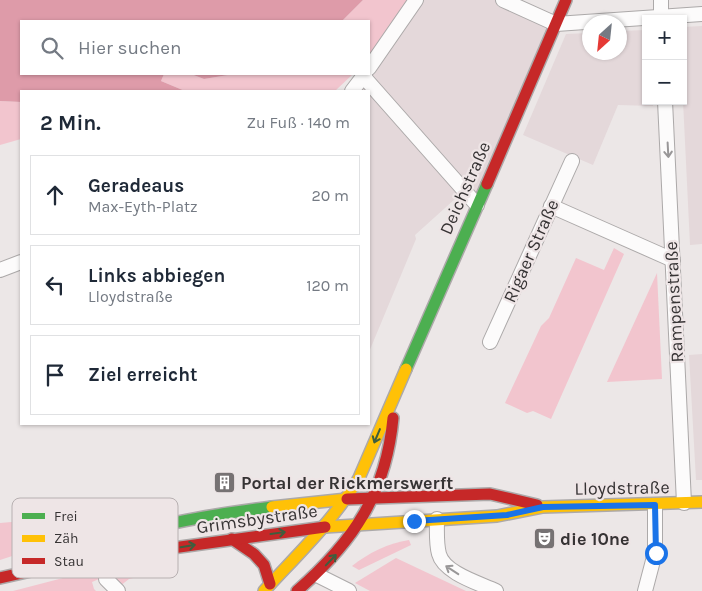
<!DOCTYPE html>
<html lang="de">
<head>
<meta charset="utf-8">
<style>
  body { margin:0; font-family:Karla,sans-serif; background:#f2f2f3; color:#1f2937 }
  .controls { position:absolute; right:15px; top:15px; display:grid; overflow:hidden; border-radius:0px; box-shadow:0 1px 4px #0004 }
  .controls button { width:45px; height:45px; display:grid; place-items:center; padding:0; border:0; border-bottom:1px solid #e0e1e3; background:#fff; color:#1f2937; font:25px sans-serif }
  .compass { position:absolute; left:582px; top:15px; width:45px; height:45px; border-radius:50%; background:#fff; box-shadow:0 1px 4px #0004; rotate:207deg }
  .stop { position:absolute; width:15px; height:15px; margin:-11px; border:4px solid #1a73e8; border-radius:50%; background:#fff }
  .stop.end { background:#1a73e8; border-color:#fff; box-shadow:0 1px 5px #0008 }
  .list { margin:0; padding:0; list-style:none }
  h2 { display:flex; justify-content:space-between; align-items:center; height:65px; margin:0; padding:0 20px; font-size:21px }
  h2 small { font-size:16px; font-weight:400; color:#747a83 }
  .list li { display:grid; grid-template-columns:32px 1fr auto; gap:15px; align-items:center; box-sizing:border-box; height:80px; margin:0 10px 10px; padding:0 10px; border:1px solid #e0e1e3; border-radius:0px }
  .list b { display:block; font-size:19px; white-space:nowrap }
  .list p { margin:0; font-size:16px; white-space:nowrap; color:#747a83 }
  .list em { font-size:16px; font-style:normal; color:#747a83 }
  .icon { flex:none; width:28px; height:28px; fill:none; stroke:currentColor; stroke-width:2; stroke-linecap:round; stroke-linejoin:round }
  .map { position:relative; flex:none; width:702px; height:591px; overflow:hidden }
  .search { position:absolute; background:#fff; box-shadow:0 1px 4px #0004; left:20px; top:20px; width:350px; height:55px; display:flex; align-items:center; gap:12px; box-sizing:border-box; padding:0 18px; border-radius:0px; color:#747a83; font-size:19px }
  .panel { position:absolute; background:#fff; box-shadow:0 1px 4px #0004; left:20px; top:90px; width:350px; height:335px; border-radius:0px }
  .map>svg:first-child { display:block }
  .built { fill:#e4d8da }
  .green { fill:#f2c5ce }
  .water { fill:#de9ba9 }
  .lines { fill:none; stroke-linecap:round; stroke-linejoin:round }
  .street-casing { stroke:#aca9a9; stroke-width:16 }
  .fast-casing { stroke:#aca9a9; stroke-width:14 }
  .slow-casing { stroke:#aca9a9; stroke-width:14 }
  .jam-casing { stroke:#aca9a9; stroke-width:14 }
  .street { stroke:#fcfbfb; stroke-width:14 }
  .fast { stroke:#4caf50; stroke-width:11 }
  .slow { stroke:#ffc107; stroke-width:11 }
  .jam { stroke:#c62828; stroke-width:11 }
  .oneway { stroke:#999798 }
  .oneway2 { stroke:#3e5e3e }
  .route { stroke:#1a73e8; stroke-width:6 }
  .labels { text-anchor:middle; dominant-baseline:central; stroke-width:4.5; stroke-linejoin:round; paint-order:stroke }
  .street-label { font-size:18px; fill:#363334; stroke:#eee5e6 }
  .poi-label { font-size:18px; font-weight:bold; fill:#363334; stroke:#eee5e6; text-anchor:start }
  .key { fill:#eee5e6; stroke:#b7b0b1; stroke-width:1 }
  .key-label { font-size:14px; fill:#363334 }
</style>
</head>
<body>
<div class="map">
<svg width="702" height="591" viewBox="0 0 702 591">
  <rect width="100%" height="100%" fill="#ece7e7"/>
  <g class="built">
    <polygon points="424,0 521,0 552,14 474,200 455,199 415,235 416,239 369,352 369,91 360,91"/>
    <polygon points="702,26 702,244 690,245 683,101 683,27"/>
    <polygon points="646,30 646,101 652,101 653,106 618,105 593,165 523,135 566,34 589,33 590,52 620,52 620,31"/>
    <polygon points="702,354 702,480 696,480 689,355"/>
  </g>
  <g class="green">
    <polygon points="363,0 409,0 369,55 369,21 342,21"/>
    <polygon points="164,74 191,74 204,79 234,74 353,74 335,91 185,91 161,81"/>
    <polygon points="0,101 21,102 21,139 0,145"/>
    <polygon points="614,248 624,254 551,419 533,411 527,413 505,403 541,326 549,318 576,258 604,270"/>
    <polygon points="657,273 662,379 607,382"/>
    <polygon points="125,512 126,515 49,544 0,560 0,523"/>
    <path d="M409 540 411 545 359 570 352 566C368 553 389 543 409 540Z"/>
    <polygon points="396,558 466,591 370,591 355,583"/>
    <polygon points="178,564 173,569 129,579 120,586 106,576 92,582 94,589 96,591 13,591 63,578"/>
  </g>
  <g class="water">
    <polygon points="0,0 363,0 342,21 21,21 21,74 164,74 161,81 185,91 21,91 21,102 0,101"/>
    <polygon points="191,74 234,74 204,79"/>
  </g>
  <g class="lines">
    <defs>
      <g id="street">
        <polyline points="503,0 556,24 702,14"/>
        <polyline points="661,0 661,19"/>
        <polyline points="369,68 416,0"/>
        <polyline points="363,76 477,205"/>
        <polyline points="352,91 365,74"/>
        <polyline points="665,101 684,503"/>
        <polyline points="551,206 673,260"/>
        <polyline points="0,270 21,262"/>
        <polyline points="490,342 572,161"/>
        <path d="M437 519C437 530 436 543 439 554 444 573 479 583 496 591"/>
        <polyline points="317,575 349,591"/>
        <polyline points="106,579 118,591"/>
        <polyline points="645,591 655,553 655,505"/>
      </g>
      <g id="fast">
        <polyline points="406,369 487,184"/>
        <path d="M88 553C144 524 210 515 272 507"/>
      </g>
      <g id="slow">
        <polyline points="272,507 347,499"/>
        <polyline points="325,527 497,516 543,507 702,502"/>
        <path d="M264 591C298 554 333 521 359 478L406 369"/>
      </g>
      <g id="jam">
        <polyline points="487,184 566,0"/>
        <polyline points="347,499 490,494 537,505"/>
        <polyline points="232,539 254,554 264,565 270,584"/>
        <polyline points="0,578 71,562 325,527"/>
        <path d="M297 591C353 542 386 494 393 418"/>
      </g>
    </defs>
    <use href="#street" class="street-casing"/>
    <use href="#fast" class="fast-casing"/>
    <use href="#slow" class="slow-casing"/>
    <use href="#jam" class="jam-casing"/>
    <use href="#street" class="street"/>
    <use href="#fast" class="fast"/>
    <use href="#slow" class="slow"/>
    <use href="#jam" class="jam"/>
  </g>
  <defs><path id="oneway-shaft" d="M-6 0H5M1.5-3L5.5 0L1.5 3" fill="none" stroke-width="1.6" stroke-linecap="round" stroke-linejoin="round" transform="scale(1.25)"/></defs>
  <g class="oneway">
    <use href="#oneway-shaft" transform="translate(668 150) rotate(87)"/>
    <use href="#oneway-shaft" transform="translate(452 570) rotate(-147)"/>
  </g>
  <g class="oneway2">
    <use href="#oneway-shaft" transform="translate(377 436) rotate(113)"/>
    <use href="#oneway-shaft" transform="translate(278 533) rotate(-8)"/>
    <use href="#oneway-shaft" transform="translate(188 546) rotate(-9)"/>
    <use href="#oneway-shaft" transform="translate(331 560) rotate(-46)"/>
  </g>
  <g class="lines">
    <polyline class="route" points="414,521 507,515 543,507 655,505 656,553"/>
  </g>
  <defs>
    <symbol id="building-square" viewBox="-11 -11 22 22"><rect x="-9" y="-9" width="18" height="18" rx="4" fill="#767273" stroke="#eee5e6"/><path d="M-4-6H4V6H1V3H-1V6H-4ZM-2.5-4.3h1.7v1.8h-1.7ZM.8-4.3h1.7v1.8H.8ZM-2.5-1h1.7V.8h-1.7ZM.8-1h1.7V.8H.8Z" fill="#fff"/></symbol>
    <symbol id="theatre-square" viewBox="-11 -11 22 22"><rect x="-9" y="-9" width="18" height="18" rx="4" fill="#767273" stroke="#eee5e6"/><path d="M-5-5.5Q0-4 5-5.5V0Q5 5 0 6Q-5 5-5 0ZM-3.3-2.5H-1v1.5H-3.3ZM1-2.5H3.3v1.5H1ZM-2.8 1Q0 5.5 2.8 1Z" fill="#fff"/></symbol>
  </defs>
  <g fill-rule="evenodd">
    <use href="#building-square" x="212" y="470" width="25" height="25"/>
    <use href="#theatre-square" x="532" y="526" width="25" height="25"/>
  </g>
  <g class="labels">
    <g class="street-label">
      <text transform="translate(465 188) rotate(-66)">Deichstraße</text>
      <text transform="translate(531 251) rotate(-66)">Rigaer Straße</text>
      <text transform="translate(674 302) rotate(-93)">Rampenstraße</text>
      <text transform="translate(622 488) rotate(-1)">Lloydstraße</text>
      <text transform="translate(257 519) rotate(-8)">Grimsbystraße</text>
    </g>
    <g class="poi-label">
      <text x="241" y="483">Portal der Rickmerswerft</text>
      <text x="560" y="539">die 10ne</text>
    </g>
  </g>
  <rect x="12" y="498" width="166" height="80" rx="8" class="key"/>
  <rect x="22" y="513" width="23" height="6" fill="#4caf50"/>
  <rect x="22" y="535" width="23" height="7" fill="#ffc107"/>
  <rect x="22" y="558" width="23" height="6" fill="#c62828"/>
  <g class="key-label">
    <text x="54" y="521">Frei</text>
    <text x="54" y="543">Zäh</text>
    <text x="54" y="566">Stau</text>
  </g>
</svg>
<div class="controls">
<button>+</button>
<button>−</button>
</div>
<svg class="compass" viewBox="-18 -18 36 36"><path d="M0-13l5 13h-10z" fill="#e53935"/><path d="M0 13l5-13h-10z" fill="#747a83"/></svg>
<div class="stop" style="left:656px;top:553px"></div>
<div class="stop end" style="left:414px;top:521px"></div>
<div class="search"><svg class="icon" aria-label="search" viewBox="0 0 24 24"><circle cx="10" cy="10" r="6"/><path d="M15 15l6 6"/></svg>Hier suchen</div>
<section class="panel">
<h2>2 Min.<small>Zu Fuß · 140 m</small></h2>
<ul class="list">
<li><svg class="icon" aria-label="ahead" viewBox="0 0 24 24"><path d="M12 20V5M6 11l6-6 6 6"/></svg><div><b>Geradeaus</b><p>Max-Eyth-Platz</p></div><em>20 m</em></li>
<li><svg class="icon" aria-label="left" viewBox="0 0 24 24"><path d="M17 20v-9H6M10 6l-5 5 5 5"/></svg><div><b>Links abbiegen</b><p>Lloydstraße</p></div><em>120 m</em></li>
<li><svg class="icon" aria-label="arrive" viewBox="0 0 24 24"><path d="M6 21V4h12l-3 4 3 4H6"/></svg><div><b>Ziel erreicht</b></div></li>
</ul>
</section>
</div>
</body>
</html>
